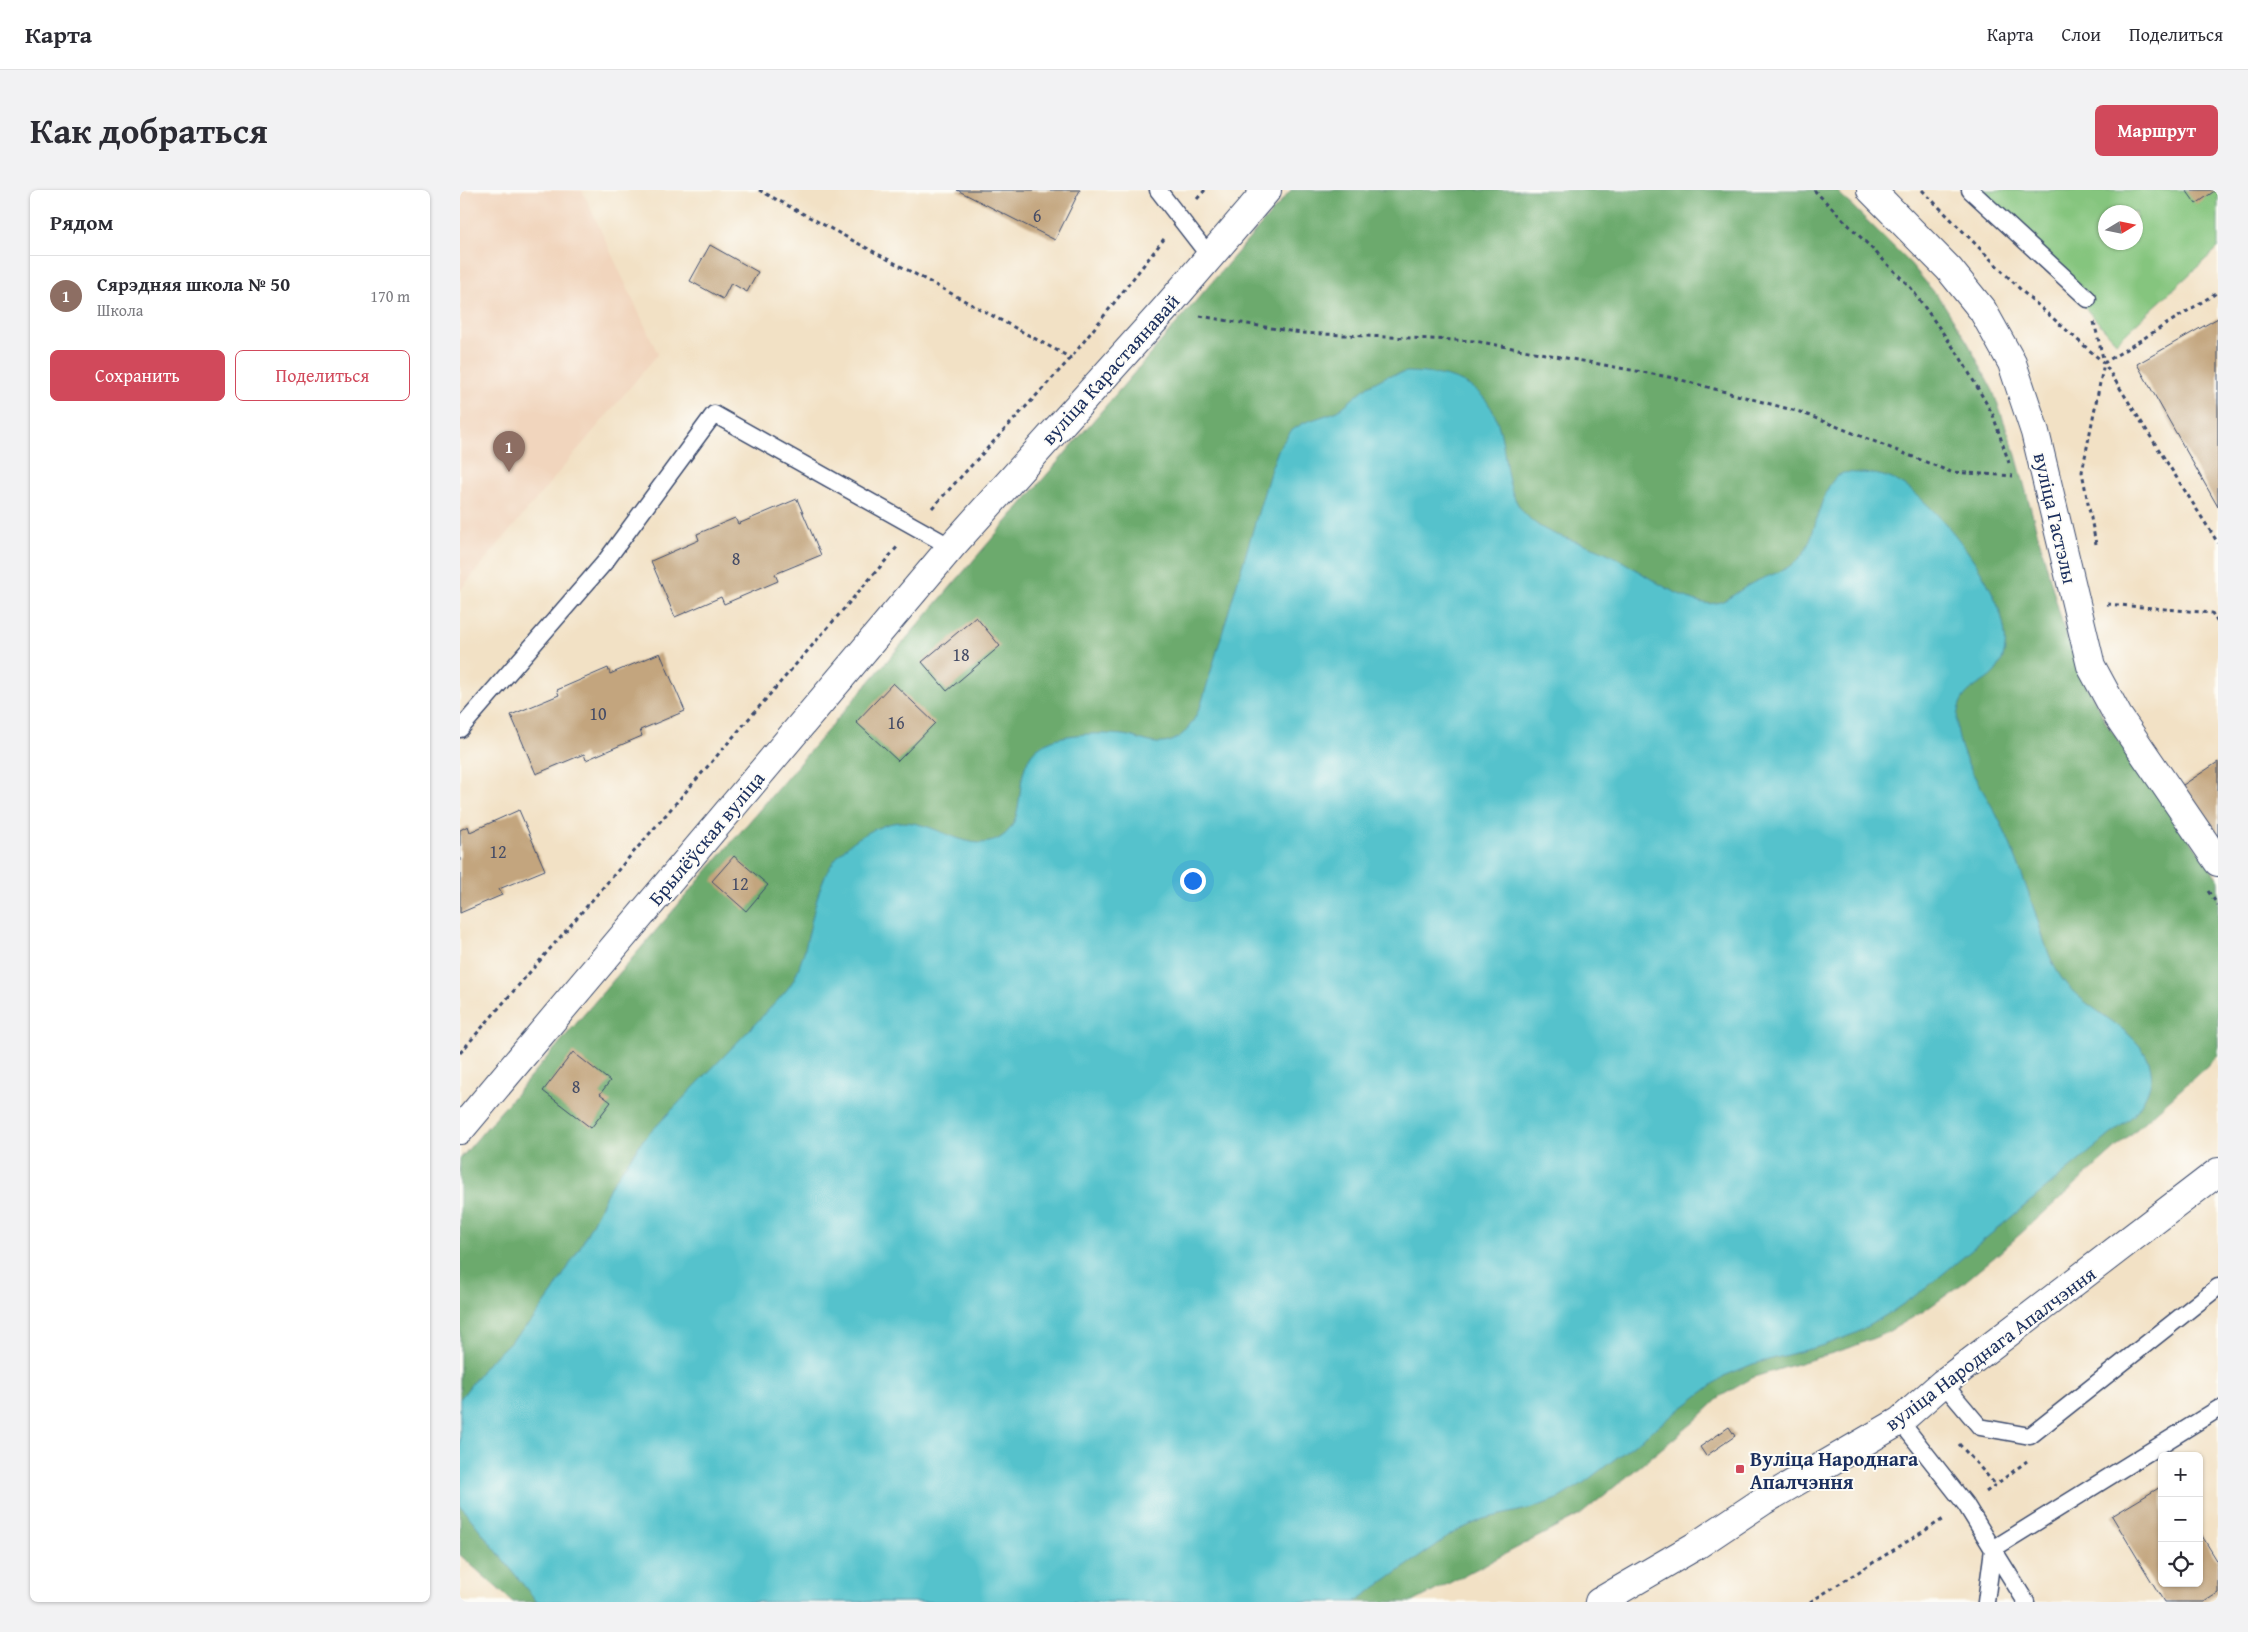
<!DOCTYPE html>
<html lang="ru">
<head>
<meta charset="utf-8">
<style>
  body { margin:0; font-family:"Gentium Book Plus",serif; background:#f2f2f3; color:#2b2b33 }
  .controls { position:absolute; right:15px; bottom:15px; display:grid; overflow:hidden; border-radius:8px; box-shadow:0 1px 4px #0004 }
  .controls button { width:45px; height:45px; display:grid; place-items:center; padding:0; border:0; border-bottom:1px solid #e1e1e2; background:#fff; color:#2b2b33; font:25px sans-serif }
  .compass { position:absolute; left:1638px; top:15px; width:45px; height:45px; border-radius:50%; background:#fff; box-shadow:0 1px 4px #0004; rotate:80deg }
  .you { position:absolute; left:732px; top:690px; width:18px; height:18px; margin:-12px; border:4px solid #fff; border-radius:50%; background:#1a73e8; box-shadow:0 0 0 8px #1a73e833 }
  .badge { display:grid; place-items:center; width:32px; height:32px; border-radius:50%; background:#d1495b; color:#fff; font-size:16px; font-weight:700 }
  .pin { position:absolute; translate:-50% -41px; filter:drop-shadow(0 1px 2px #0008) }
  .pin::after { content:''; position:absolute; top:26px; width:18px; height:15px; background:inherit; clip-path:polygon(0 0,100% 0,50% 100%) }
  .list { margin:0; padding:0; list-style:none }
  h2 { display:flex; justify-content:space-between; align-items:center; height:65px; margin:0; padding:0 20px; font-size:21px }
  h2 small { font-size:16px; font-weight:400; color:#7c7c81 }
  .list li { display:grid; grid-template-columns:32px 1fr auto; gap:15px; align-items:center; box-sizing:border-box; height:80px; padding:0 20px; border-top:1px solid #e1e1e2 }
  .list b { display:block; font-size:19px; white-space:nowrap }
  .list p { margin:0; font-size:16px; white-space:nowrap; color:#7c7c81 }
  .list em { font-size:16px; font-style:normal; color:#7c7c81 }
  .actions { display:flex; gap:10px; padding:15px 20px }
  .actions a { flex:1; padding:11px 0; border:1px solid #d1495b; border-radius:8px; text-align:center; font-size:18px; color:#d1495b }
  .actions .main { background:#d1495b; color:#fff }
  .icon { flex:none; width:28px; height:28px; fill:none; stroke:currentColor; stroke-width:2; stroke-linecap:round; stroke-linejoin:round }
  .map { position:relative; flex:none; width:1758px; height:1412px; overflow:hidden; border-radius:8px }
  header { display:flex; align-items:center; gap:30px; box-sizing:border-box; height:70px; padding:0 25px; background:#fff; border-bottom:1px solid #e1e1e2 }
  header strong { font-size:24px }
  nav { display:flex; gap:28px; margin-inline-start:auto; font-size:18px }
  .intro { display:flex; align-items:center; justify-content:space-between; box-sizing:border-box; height:120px; padding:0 30px }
  h1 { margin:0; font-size:35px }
  .button { padding:12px 22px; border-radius:8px; background:#d1495b; color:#fff; font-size:18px; font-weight:700 }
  main { display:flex; gap:30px; padding:0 30px }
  aside { flex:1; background:#fff; border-radius:8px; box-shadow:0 1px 4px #0004 }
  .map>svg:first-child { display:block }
  .built { fill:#f1d5bd }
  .green { fill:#85c57e; stroke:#507a6e; fill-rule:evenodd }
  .forest { fill:#6caa6d; stroke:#446c66 }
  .water { fill:#55c2cc; stroke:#387895 }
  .building { fill:#c3a57e }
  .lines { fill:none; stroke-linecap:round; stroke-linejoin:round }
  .service-casing { stroke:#3b4a6d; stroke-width:19 }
  .minor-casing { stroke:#3b4a6d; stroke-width:30 }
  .tertiary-casing { stroke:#3b4a6d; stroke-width:30 }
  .path { stroke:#3b4a6d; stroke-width:3; stroke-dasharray:4 4; stroke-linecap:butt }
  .service { stroke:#fff; stroke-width:16 }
  .minor { stroke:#fff; stroke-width:28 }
  .tertiary { stroke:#fff; stroke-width:28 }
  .poi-dot { fill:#d1495b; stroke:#fdfcf7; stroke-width:2 }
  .labels { text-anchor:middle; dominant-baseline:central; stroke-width:4; stroke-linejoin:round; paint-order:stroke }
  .number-label { font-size:18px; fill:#454c66 }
  .street-label { font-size:20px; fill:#1b2f5e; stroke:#fdfcf7 }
  .poi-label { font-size:20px; font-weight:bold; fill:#1b2f5e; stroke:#fdfcf7; text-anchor:start }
</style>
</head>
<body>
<header>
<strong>Карта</strong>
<nav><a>Карта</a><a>Слои</a><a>Поделиться</a></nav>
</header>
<div class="intro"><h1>Как добраться</h1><a class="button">Маршрут</a></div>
<main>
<aside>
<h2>Рядом<small></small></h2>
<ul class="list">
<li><span class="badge" style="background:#8d6e63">1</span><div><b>Сярэдняя школа № 50</b><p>Школа</p></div><em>170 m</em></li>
</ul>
<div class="actions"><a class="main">Сохранить</a><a>Поделиться</a></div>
</aside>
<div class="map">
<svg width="1758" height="1412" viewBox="0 0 1758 1412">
  <rect width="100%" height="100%" fill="#fdfcf7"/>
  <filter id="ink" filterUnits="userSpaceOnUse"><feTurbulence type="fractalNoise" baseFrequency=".02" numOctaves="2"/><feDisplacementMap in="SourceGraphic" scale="10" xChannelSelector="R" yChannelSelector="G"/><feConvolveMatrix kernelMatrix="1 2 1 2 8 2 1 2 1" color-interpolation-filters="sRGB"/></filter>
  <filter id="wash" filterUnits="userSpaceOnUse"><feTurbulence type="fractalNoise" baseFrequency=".0096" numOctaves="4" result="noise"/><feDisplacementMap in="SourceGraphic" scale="20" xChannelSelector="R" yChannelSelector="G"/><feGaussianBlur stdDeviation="1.12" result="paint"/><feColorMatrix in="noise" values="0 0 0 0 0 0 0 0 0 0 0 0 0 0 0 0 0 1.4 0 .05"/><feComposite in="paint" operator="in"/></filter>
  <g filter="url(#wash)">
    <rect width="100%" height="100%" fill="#f2e1c5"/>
    <polygon class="built" points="0,0 122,0 198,164 0,400"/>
    <path class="green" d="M1518 0H1758V58L1656 152ZM1646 22H1676V52H1646Z"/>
    <polygon class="forest" points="831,0 1376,0 1450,73 1483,113 1508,153 1533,201 1556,265 1603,436 1621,485 1647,534 1758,689 1758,866 1537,1065 1502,1094 1464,1121 1424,1144 1389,1158 1294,1187 1261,1206 1234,1232 1120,1325 953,1412 53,1412 0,1365 0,969"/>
    <path class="water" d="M947 182C991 183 1029 193 1040 241 1048 272 1044 305 1069 328 1089 348 1121 350 1147 363 1175 377 1199 397 1228 408 1257 420 1264 411 1287 396 1305 385 1328 383 1342 365 1358 345 1359 292 1383 283 1388 282 1393 283 1398 283 1415 283 1430 286 1445 296 1485 323 1569 426 1539 476 1525 500 1499 492 1497 530 1496 563 1520 594 1535 622 1552 654 1563 688 1575 722 1583 746 1589 774 1606 794 1628 821 1677 839 1689 872 1696 892 1685 909 1674 925L1466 1098 1433 1121 1396 1143 1365 1155 1293 1174 1264 1186 1122 1294 1099 1308 1076 1317 1023 1329 995 1342 895 1412H77L0 1315V1209L26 1175 72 1131 93 1102 122 1054 150 997 183 950 318 810C323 804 330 797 334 789 363 726 343 666 425 635 467 620 504 668 540 648 575 627 543 567 592 550 612 543 641 543 663 545 674 546 685 552 696 553 721 555 732 535 741 515L811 279 819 258 831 241 843 233 878 221 908 196 927 186Z"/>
    <g id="blocks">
      <g class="building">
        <polygon points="497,0 620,0 595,50"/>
        <polygon points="1726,0 1756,0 1736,14"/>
        <polygon points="250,55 298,82 287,102 271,93 263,109 230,91"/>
        <polygon points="1758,128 1758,317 1677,174"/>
        <polygon points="337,309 361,365 315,384 318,391 264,414 261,407 215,427 191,371 239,350 237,344 275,328 278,334"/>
        <polygon points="516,427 540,456 487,501 462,472"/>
        <polygon points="200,463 225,521 180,540 182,546 126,570 124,564 76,584 51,525 99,505 97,500 148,478 150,484"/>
        <polygon points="433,493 475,533 438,571 396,532"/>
        <polygon points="1758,572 1758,653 1720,597"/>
        <polygon points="59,620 85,680 39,699 42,705 0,723 0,640 8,636 10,642"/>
        <polygon points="274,666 308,695 286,721 252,691"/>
        <polygon points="113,862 150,891 140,904 151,912 131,938 83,901"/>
        <polygon points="1269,1237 1275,1246 1246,1266 1240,1257"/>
        <polygon points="1702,1296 1702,1393 1739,1393 1739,1341 1758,1372 1758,1403 1744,1412 1704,1412 1652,1326"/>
      </g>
    </g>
  </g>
  <g filter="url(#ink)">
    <use href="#blocks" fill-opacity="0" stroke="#3b4a6d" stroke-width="1"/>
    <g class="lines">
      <defs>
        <g id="service">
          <polyline points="698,0 750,67"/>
          <polyline points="1510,0 1628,109"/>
          <polyline points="0,539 145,372 254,224 491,357"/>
          <polyline points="1483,1193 1520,1237 1570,1246 1758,1097"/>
          <polyline points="1440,1231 1506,1315 1533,1359 1526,1412"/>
          <polyline points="1566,1412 1533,1359 1758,1219"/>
        </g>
        <g id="minor">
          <polyline points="1411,0 1489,79 1523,121 1552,173 1575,242 1631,476 1658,526 1758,672"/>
          <polyline points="0,940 491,357 704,120 807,0"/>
        </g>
        <polyline id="tertiary" points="1139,1412 1237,1355 1303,1311 1440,1231 1483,1193 1758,982"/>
      </defs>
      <use href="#service" class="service-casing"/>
      <use href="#minor" class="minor-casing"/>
      <use href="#tertiary" class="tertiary-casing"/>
      <g class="path">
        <polyline points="299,0 611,168"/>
        <polyline points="1354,0 1451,98 1500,167 1533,225 1549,273"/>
        <polyline points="1462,0 1563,102 1644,173 1758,353"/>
        <polyline points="737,9 745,0"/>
        <polyline points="740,126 841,143 1015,151 1214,188 1340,222 1491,282 1553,286"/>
        <polyline points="1634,132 1644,172"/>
        <polyline points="472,318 611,168 704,49"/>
        <polyline points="1636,354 1622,282 1644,173 1758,102"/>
        <polyline points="1647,414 1752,423 1758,433"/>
        <polyline points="1748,701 1758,715"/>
        <polyline points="0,863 439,355"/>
        <polyline points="1499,1254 1536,1295"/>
        <polyline points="1526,1302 1567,1271"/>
        <polyline points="1350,1412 1485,1328"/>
      </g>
      <use href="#service" class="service"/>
      <use href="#minor" class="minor"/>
      <use href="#tertiary" class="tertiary"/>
    </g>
  </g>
  <rect class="poi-dot" x="1275" y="1274" width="10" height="10" rx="2.5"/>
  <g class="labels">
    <g class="number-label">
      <text x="577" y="25">6</text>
      <text x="276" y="368">8</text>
      <text x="501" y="464">18</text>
      <text x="138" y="523">10</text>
      <text x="436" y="532">16</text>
      <text x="38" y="661">12</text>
      <text x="280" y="693">12</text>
      <text x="116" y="896">8</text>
    </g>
    <g class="street-label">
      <text transform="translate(650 179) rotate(-48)">вуліца Карастаянавай</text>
      <text transform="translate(1596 328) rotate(77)">вуліца Гастэлы</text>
      <text transform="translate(246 648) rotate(-50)">Брылёўская вуліца</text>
      <text transform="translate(1530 1158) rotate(-37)">вуліца Народнага Апалчэння</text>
    </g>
    <g class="poi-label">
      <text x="1290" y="1268">Вуліца Народнага<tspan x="1290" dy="23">Апалчэння</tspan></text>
    </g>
  </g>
</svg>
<div class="controls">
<button>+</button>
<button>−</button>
<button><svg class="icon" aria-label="locate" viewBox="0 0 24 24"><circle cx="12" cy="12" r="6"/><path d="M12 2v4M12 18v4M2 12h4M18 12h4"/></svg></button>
</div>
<svg class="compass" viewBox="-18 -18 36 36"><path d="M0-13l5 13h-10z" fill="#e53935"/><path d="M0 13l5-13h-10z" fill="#7c7c81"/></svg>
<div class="you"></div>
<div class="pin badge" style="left:49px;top:282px;background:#8d6e63">1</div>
</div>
</main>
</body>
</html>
